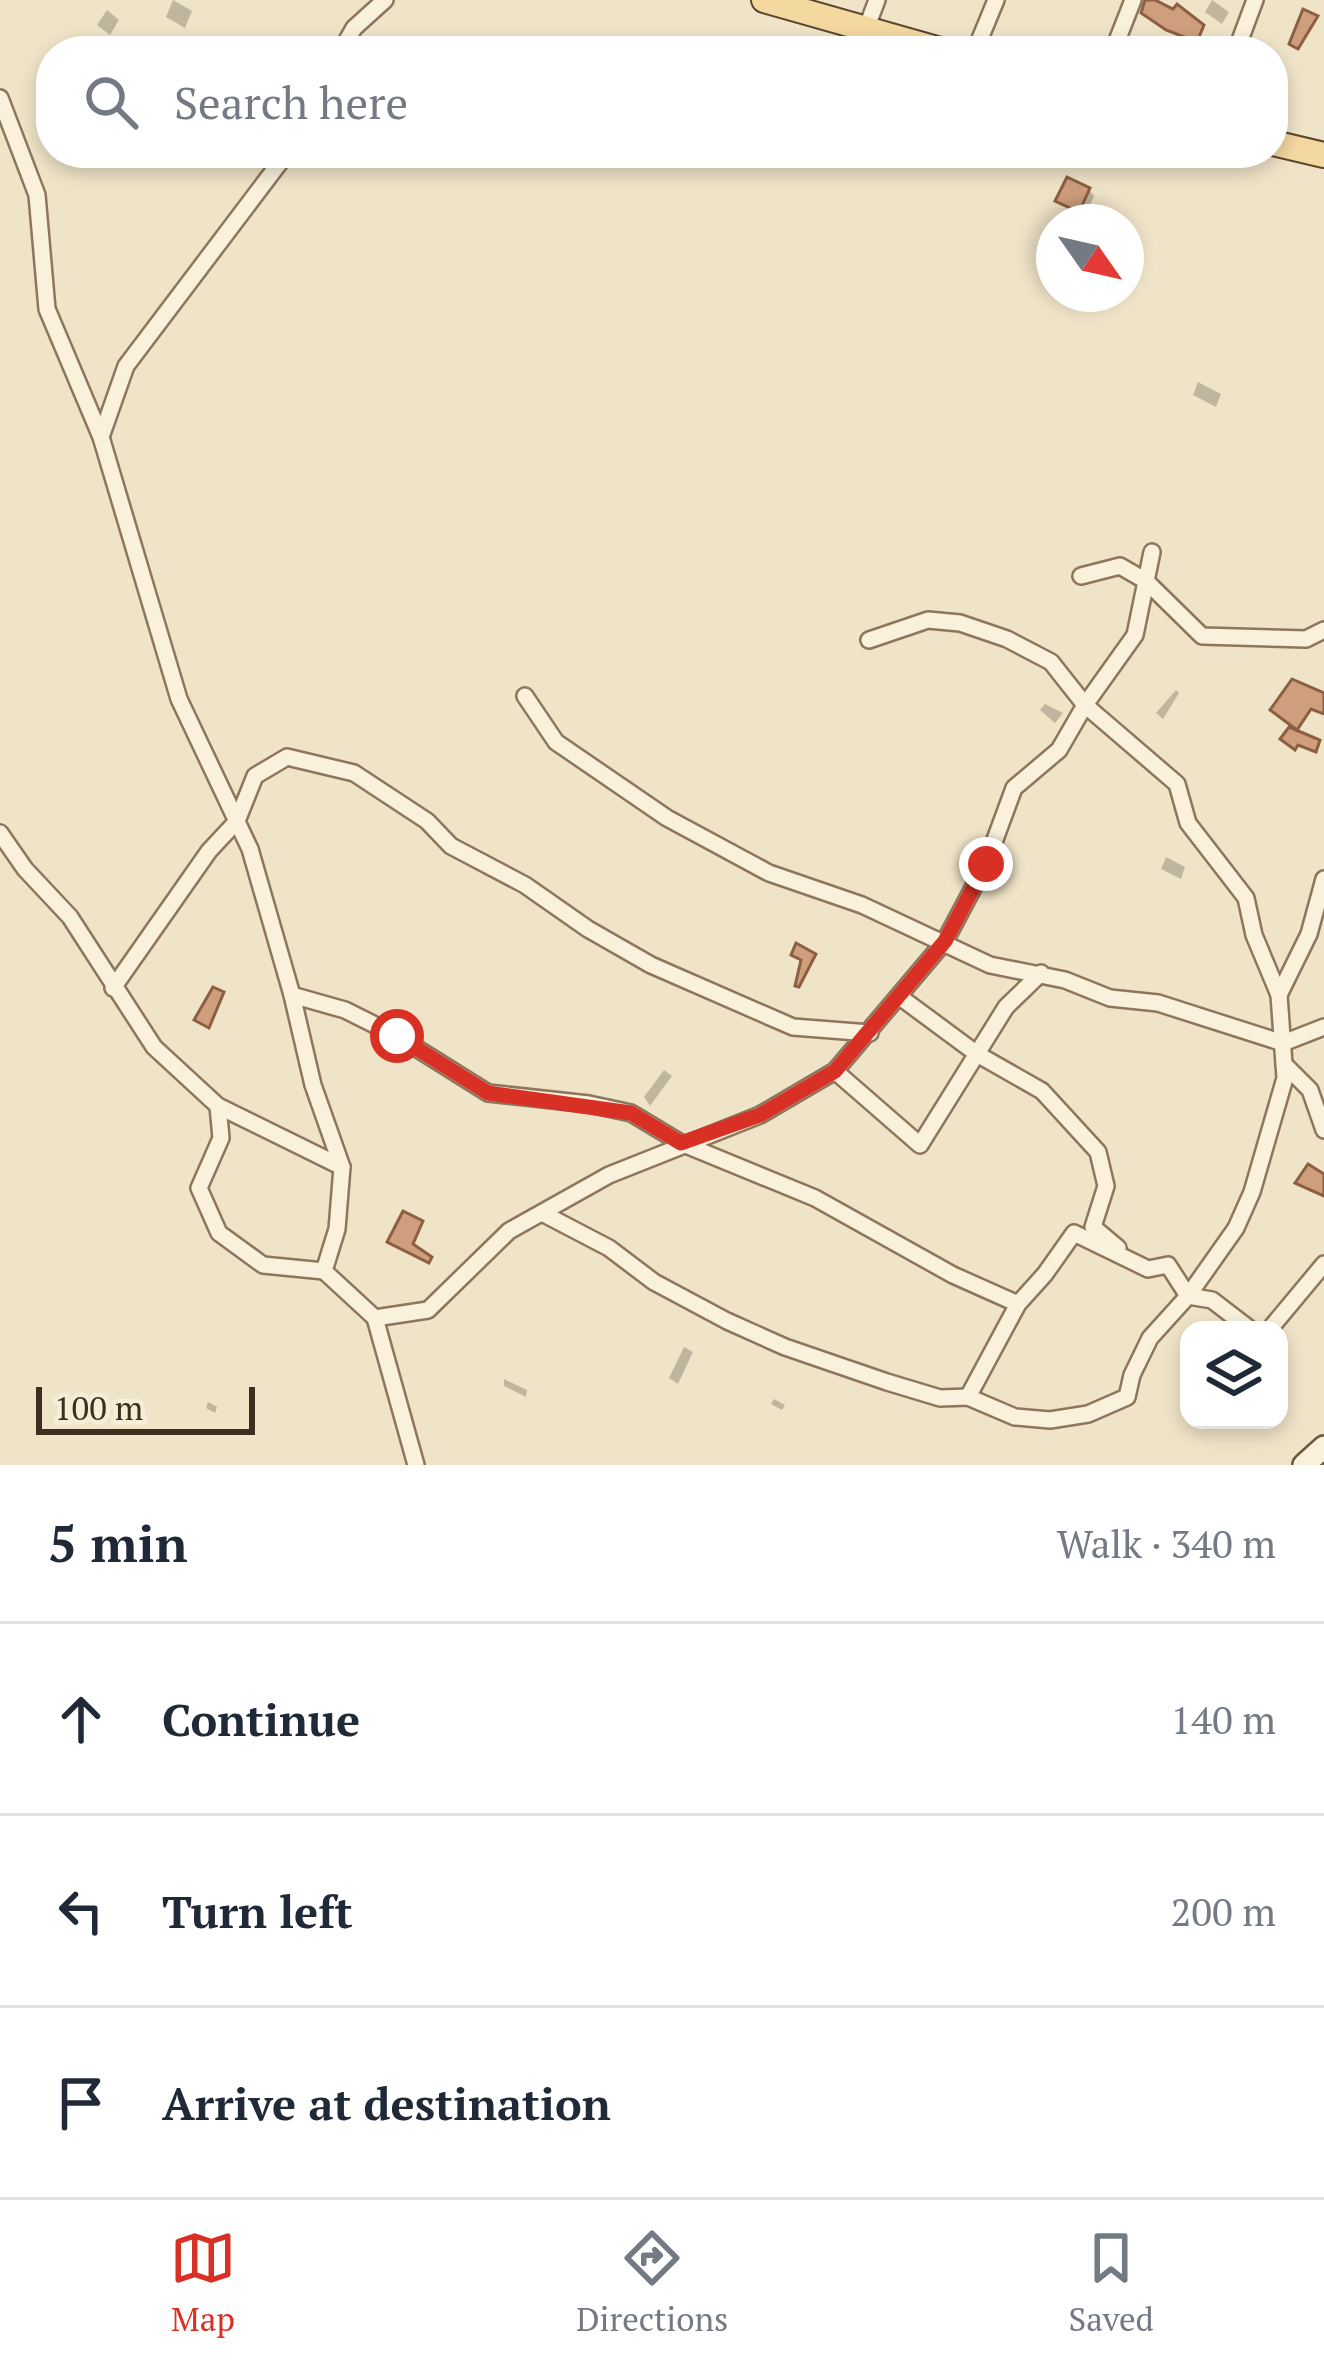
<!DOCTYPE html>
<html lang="en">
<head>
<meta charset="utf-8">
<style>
  body { margin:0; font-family:"PT Serif",serif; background:#f6f6f7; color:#1f2937 }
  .controls { position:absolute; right:36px; bottom:36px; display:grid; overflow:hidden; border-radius:24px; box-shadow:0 6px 18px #0003 }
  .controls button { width:108px; height:108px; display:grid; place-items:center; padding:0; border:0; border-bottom:3px solid #e0e1e3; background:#fff; color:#1f2937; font:60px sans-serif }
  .compass { position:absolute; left:1036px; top:204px; width:108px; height:108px; border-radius:50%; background:#fff; box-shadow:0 6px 18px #0003; rotate:124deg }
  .scale { position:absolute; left:36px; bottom:30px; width:219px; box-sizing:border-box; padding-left:12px; border:6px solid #3d2e20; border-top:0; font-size:33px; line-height:42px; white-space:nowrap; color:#3d2e20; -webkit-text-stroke:9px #f7eed8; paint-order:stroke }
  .stop { position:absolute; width:36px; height:36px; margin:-27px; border:9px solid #d93025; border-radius:50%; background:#fff }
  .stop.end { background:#d93025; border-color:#fff; box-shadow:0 3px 12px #0008 }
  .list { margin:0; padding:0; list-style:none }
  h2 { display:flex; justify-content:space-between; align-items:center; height:156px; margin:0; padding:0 48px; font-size:51px }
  h2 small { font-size:39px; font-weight:400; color:#747a83 }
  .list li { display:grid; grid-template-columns:78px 1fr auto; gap:36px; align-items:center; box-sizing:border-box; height:192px; padding:0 48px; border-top:3px solid #e0e1e3 }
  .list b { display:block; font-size:45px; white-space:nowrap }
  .list em { font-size:39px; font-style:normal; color:#747a83 }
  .icon { flex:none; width:66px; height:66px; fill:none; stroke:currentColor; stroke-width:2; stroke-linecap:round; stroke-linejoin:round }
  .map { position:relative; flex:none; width:1324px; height:1465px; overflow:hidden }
  .search { position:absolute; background:#fff; box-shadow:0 6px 18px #0003; left:36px; right:36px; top:36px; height:132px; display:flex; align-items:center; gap:30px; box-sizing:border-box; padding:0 42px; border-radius:48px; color:#747a83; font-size:45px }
  .sheet { height:732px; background:#fff }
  nav { display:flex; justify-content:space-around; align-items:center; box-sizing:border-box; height:168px; border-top:3px solid #e0e1e3; background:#fff; font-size:33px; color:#747a83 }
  nav a { display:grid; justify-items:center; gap:6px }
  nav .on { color:#d93025 }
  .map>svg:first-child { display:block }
  .shadow { fill:#0003 }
  .building { fill:#cf9f7d; stroke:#8d5f41; stroke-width:3 }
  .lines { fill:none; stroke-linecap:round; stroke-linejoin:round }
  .street-casing { stroke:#8d765c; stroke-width:20 }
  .secondary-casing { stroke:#6f573f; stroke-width:26 }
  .primary-casing { stroke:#5b4430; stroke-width:28 }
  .street { stroke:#faf1dc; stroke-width:15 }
  .secondary { stroke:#faf1dc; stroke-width:21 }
  .primary { stroke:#f3d9a0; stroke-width:24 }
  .route { stroke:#d93025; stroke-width:15 }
</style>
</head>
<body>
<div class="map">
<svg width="1324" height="1465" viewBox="0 0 1324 1465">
  <rect width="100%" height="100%" fill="#f0e4c8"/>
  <g class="shadow">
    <polygon points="173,0 192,11 185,28 166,17"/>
    <polygon points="1212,0 1229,12 1222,24 1205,12"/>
    <polygon points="107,10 119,20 110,35 97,25"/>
    <polygon points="1089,190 1094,196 1085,216 1059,201"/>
    <polygon points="1198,382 1221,394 1216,407 1193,395"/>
    <polygon points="1176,690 1179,693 1163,719 1156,713"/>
    <polygon points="1045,704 1063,713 1055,723 1040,710"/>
    <polygon points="1166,857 1185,867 1181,879 1161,869"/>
    <polygon points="664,1070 672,1076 650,1106 644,1097"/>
    <polygon points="684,1347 693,1352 678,1384 669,1378"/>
    <polygon points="504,1379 527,1390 526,1397 504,1386"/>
    <polygon points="774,1399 785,1405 782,1410 771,1404"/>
    <polygon points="208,1402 217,1407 215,1413 206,1408"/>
  </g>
  <g class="building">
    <polygon points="1145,0 1155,0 1173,9 1177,4 1204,25 1197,42 1166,30 1141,13"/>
    <polygon points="1303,9 1318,16 1298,49 1289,44"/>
    <polygon points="1067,177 1090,188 1079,212 1055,201"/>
    <polygon points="1292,679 1324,693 1324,714 1311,709 1297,730 1270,710"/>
    <polygon points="1289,727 1320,740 1316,752 1298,745 1295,750 1280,739"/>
    <polygon points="796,943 816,954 799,987 795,986 801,960 791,955"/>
    <polygon points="213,987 224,992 209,1028 194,1020"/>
    <polygon points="1308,1164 1324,1174 1324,1196 1295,1183"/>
    <polygon points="403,1211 423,1221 413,1244 432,1257 429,1263 387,1242"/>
  </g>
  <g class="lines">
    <defs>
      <g id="street">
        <polyline points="866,29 877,0"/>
        <polyline points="341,51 354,28 385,0"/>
        <polyline points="975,51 996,0"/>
        <polyline points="1113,51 1133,0"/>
        <polyline points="1236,51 1255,0"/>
        <polyline points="0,98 37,195 47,309 101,437 179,699 250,849 292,995 313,1085 342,1167 337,1229 324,1271 375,1318 416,1465"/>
        <polyline points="101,437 126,366 287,153"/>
        <polyline points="1081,576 1120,566 1146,581 1202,636 1306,639 1324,630"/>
        <polyline points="869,640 928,620 960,623 1007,639 1051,662 1085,705 1177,784 1188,823 1246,898 1254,935 1279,995"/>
        <polyline points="525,696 556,742 667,818 769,873 862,905 990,965 1065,980 1110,998 1158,1003 1283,1043 1324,1027"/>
        <polyline points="0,833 25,869 70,917 154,1047 218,1106 342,1167"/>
        <polyline points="113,988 209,851 237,821 255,776 287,757 354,773 427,821 451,846 525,885 588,929 651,965 793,1027 870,1033"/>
        <polyline points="292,995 345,1010 397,1036 488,1093 589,1104 631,1113 681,1143 815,1198 953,1275 1018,1304"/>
        <polyline points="900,997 977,1054 1042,1091 1098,1152 1106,1186 1093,1227 1118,1248"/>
        <polyline points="1284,1064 1310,1090 1324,1130"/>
        <polyline points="835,1071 920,1145 1006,1007 1041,973"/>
        <polyline points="218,1106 221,1138 199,1188 219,1233 263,1265 324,1271"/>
        <polyline points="542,1213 609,1248 654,1282 727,1321 785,1347 887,1382 940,1398 968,1397 1015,1417 1050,1420 1088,1414 1127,1397 1132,1375 1150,1338 1188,1296 1236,1228 1252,1192 1285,1078 1279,995 1309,934 1324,879"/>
        <polyline points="375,1318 428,1310 509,1231 609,1175 760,1115 835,1071 945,941 986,864 1014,788 1059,750 1085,705 1135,635 1152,552"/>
        <polyline points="1269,1330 1324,1264"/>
        <polyline points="968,1397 1018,1304 1045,1274 1074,1233 1148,1269 1168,1265 1188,1296 1212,1300 1251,1330"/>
      </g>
      <polyline id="secondary" points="1304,1465 1324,1447"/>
      <g id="primary">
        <polyline points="764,0 944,51"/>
        <polyline points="1273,143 1324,155"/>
      </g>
    </defs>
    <use href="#street" class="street-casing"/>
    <use href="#secondary" class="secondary-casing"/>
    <use href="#primary" class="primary-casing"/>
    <use href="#street" class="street"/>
    <use href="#secondary" class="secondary"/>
    <use href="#primary" class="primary"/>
  </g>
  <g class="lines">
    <polyline class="route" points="397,1036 488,1093 631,1113 681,1143 760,1115 835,1071 945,941 986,864"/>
  </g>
</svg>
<div class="controls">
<button><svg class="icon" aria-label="layers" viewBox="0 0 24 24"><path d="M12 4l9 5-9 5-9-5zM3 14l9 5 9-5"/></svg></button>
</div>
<svg class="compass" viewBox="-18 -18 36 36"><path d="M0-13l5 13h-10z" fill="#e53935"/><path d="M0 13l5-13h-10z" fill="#747a83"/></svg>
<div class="scale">100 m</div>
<div class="stop" style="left:397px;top:1036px"></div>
<div class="stop end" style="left:986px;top:864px"></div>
<div class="search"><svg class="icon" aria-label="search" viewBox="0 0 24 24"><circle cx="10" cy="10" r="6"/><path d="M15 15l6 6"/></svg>Search here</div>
</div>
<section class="sheet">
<h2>5 min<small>Walk · 340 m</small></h2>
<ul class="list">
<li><svg class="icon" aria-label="ahead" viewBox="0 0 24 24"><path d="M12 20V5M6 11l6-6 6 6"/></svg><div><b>Continue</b></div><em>140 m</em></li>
<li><svg class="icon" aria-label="left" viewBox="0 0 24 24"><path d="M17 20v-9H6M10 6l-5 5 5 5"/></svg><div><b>Turn left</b></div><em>200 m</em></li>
<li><svg class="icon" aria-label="arrive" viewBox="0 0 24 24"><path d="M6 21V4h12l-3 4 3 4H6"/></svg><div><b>Arrive at destination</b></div></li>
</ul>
</section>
<nav>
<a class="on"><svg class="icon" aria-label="map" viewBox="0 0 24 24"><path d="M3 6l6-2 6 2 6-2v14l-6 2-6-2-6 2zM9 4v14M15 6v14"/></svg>Map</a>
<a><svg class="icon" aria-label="directions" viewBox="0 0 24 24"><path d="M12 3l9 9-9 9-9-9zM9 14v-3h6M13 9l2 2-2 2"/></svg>Directions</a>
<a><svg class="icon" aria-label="saved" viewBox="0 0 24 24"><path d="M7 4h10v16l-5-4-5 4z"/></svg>Saved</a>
</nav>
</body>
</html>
